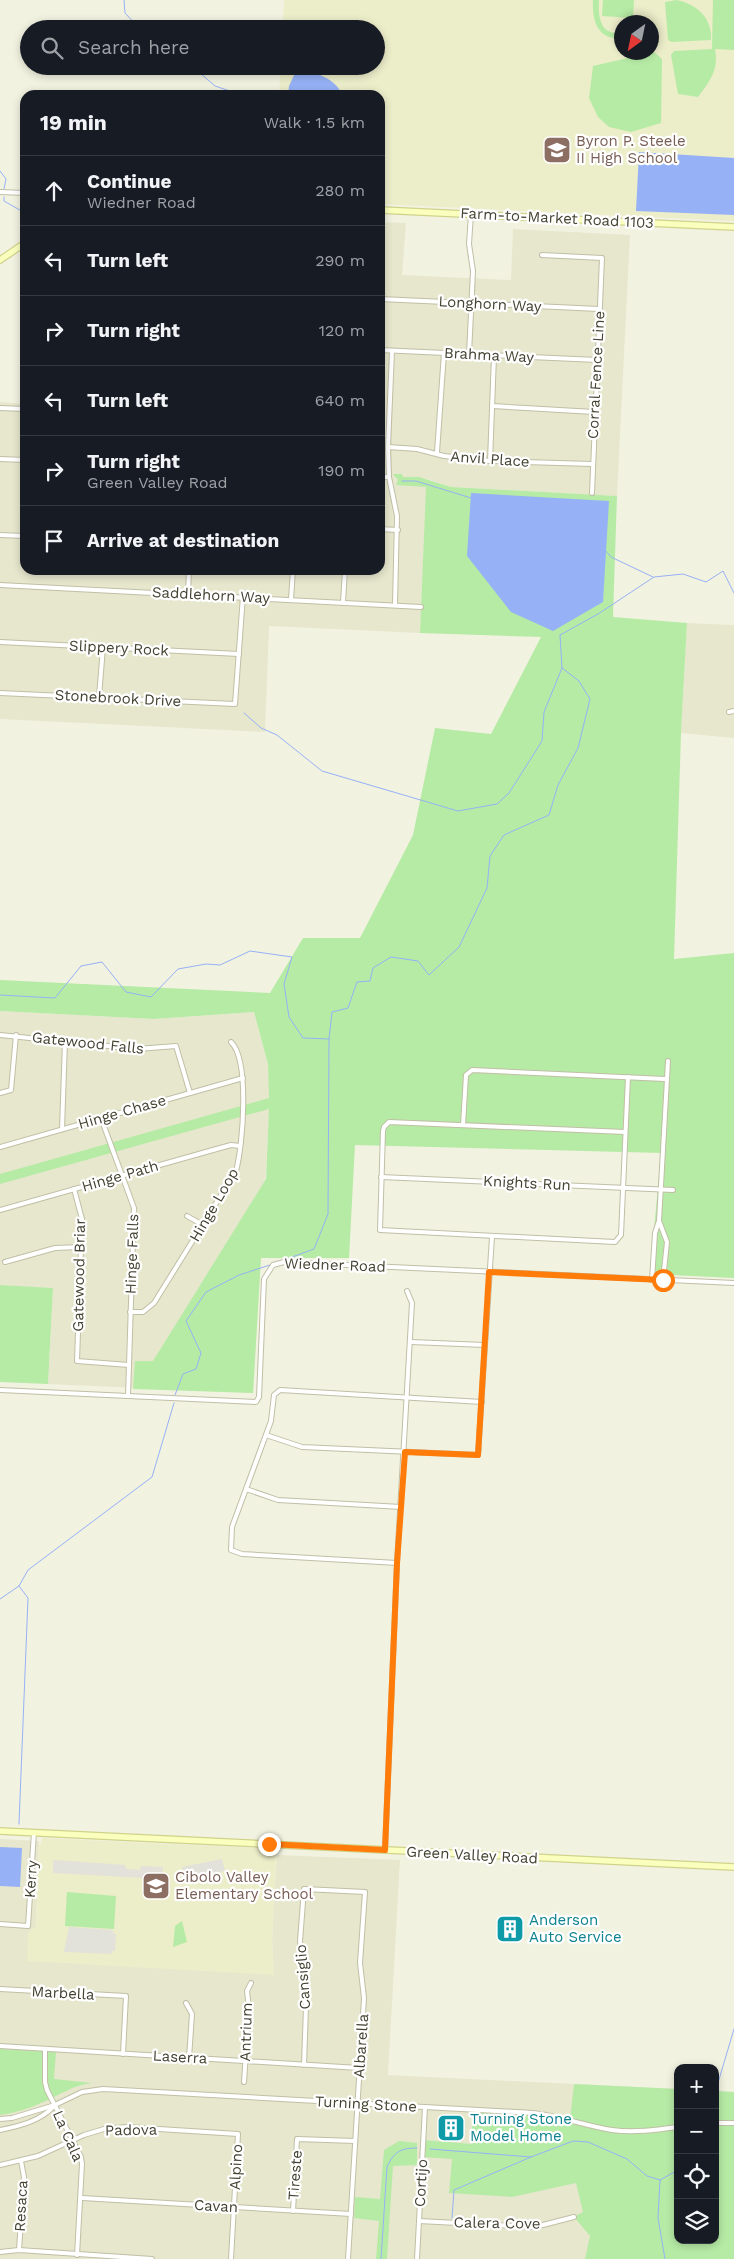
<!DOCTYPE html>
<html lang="en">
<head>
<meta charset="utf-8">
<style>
  body { margin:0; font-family:"Work Sans",sans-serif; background:#20242c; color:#f1f3f6 }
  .controls { position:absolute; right:15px; bottom:15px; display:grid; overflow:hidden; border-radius:10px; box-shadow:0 2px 8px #0003 }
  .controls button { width:45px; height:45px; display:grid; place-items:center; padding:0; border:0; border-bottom:1px solid #363941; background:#171b24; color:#f1f3f6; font:25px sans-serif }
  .compass { position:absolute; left:614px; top:15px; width:45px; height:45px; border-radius:50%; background:#171b24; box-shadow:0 2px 8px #0003; rotate:213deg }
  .stop { position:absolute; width:15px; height:15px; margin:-11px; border:4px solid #ff7c0b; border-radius:50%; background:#fff }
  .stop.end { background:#ff7c0b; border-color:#fff; box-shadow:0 1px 5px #0008 }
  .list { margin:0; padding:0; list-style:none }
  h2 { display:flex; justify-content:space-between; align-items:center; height:65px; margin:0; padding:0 20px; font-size:21px }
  h2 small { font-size:16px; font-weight:400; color:#9ea1a6 }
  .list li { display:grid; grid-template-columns:32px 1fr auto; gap:15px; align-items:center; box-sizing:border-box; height:70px; padding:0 20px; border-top:1px solid #363941 }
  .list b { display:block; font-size:19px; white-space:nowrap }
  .list p { margin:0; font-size:16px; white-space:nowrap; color:#9ea1a6 }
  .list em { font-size:16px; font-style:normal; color:#9ea1a6 }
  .icon { flex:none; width:28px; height:28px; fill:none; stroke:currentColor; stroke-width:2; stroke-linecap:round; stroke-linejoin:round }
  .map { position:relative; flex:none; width:734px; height:2259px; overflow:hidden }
  .search { position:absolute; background:#171b24; box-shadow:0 2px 8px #0003; left:20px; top:20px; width:365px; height:55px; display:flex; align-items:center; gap:12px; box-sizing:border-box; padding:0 18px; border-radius:28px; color:#9ea1a6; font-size:19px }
  .panel { position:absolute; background:#171b24; box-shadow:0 2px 8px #0003; left:20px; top:90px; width:365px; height:485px; border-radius:15px }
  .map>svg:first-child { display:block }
  .residential { fill:#e7e7ce }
  .education { fill:#ecedc9; fill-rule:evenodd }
  .green { fill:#b6eba5 }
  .parking { fill:#e2e1da }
  .water { fill:#96b1f6 }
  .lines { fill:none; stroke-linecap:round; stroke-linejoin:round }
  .stream { stroke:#96b1f6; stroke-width:1 }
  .street-casing { stroke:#c1bfa6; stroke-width:6 }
  .secondary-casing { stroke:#d0d38a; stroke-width:8 }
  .street { stroke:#fff; stroke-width:4 }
  .secondary { stroke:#fbffbe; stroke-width:5.5 }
  .route { stroke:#ff7c0b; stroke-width:6 }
  .labels { text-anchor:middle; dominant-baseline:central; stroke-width:4.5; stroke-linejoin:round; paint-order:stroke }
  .education-label { font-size:15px; fill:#785e54; stroke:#fff; text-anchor:start }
  .street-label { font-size:15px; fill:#444231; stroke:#fff }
  .culture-label { font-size:15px; fill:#0d838f; stroke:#fff; text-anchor:start }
</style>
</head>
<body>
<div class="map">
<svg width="734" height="2259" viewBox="0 0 734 2259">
  <rect width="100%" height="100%" fill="#f2f2e1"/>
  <g class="residential">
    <polygon points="380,222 406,223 402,275 511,280 513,229 630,235 617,496 451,487 427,479 420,633 269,626 265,732 0,719 0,402 25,404 25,570 380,570"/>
    <polygon points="687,623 734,625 734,738 681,733"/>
    <polygon points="0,1011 154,1019 254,1012 268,1064 270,1098 253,1393 48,1384 53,1289 0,1285"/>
    <polygon points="0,1839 39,1841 36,1926 28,1933 274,1975 272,1940 277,1855 400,1860 388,2075 678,2089 678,2240 715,2240 715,2091 734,2092 734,2259 0,2259"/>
  </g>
  <g class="education">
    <path d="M284 0H734V221L380 204V95H279L281 66H376V29H283ZM622 22H652V52H622Z"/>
    <polygon points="42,1838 277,1849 272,1940 274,1975 27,1961 28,1933 36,1926 39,1845 42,1842"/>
  </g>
  <g class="green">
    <path d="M593 0H599C598 17 600 35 621 33V38C597 40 592 20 593 0Z"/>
    <polygon points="603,0 634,0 633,18 602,16"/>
    <path d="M677 0C698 5 712 18 711 40L672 42 668 40 665 2Z"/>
    <path d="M713 0H734V50L715 49C719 70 710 81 698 97L678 94 671 55 674 51 712 49Z"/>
    <polygon points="654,52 662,59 661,123 631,132 609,127 598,117 589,98 593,66"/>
    <polygon points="393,474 402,474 403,477 419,477 451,487 617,496 613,617 687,623 681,733 674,959 734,953 734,1278 650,1274 661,1153 355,1145 349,1258 261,1258 253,1393 133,1389 135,1361 153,1361 266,1179 269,1109 0,1184 0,1174 269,1098 268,1064 254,1012 154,1019 0,1011 0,980 270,993 303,938 360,938 413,835 435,728 491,734 541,637 420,633 426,487 396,485 398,480"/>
    <polygon points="0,1285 53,1288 48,1384 0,1382"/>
    <polygon points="67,1892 116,1896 114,1929 65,1926"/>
    <polygon points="182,1921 187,1942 173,1947 175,1926"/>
    <path d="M0 2049 56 2052 54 2079 92 2083C72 2085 59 2096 41 2103 28 2109 14 2113 0 2115Z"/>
    <polygon points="574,2084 678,2089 678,2240 715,2240 715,2091 734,2092 734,2259 585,2259 590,2236 574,2217 583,2212 576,2183 512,2197 449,2193 452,2159 422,2157 423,2140 472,2144 472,2110 533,2113 570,2120"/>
    <polygon points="399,2141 417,2143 417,2165 393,2166 387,2259 376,2259 379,2221 354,2218 355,2197 380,2199 384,2150"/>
  </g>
  <g class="parking">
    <polygon points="222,1859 225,1871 185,1879 182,1867"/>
    <polygon points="53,1860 125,1865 126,1869 140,1870 141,1866 163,1867 162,1879 53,1873"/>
    <polygon points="69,1927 113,1930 113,1933 116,1934 115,1951 112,1951 111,1954 64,1952"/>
  </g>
  <g class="water">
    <path d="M297 69C314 72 336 78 342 95H288L289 86Z"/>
    <polygon points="639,152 734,158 734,215 636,211"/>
    <polygon points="471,493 609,501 603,602 553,631 511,612 467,556"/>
    <polygon points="0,1847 22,1848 20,1887 0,1886"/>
  </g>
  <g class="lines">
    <g class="stream">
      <polyline points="124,0 125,13 140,29"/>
      <polyline points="192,66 215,86 242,95"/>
      <polyline points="273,95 274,95"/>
      <polyline points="0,171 6,179 4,189"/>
      <polyline points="4,197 4,201 25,213"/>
      <polyline points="402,481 416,481 471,498"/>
      <polyline points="605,550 611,557 653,577"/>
      <polyline points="244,713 261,728 277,735 322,771 458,811 497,804 509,793 542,741 544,712 562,668"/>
      <polyline points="0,995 55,998 81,966 102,962 126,992 151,997 178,969 206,964 220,965 250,951 292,957 284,984 289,1017 303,1038 329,1039"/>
      <polyline points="284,1260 314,1249 328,1214 329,1039 332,1012 348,1008 357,982 370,981 373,968 391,957 418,961 429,975 459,947 487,888 490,856 504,835 549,815 558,785 578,748 590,699 579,681 562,668 560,635 598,614 654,577 683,574 706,582 723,571 734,593"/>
      <polyline points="175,1395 183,1374 196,1369 201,1353 186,1321 206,1292 239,1275 273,1264"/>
      <polyline points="0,1599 19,1586 28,1570 152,1477 174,1403"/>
      <polyline points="19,1824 28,1598 19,1586"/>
      <polyline points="715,2093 734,2029"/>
      <polyline points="430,2149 531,2157 573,2141 588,2142 627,2159 647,2176 660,2180"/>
      <polyline points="452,2218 454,2190 531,2157"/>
      <path d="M381 2259 387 2167C394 2152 400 2148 417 2148"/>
      <polyline points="665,2259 658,2218 660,2180 678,2170"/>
    </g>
    <defs>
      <g id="street">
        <polyline points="0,192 25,193"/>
        <polyline points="542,255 602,258 592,493"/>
        <polyline points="380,299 599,309"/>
        <polyline points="380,350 597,360"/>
        <polyline points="392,351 388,447 389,477 397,516 395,605"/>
        <polyline points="469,354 473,271 469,244 471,214"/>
        <polyline points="492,406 594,412"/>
        <polyline points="0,408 25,409"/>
        <polyline points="388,447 417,449 444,456 490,461 592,464"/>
        <polyline points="437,452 444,353"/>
        <polyline points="0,459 25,460"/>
        <polyline points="490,461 494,356"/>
        <polyline points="380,477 389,477"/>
        <polyline points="380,529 398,530"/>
        <polyline points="0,535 25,536"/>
        <polyline points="0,585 421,607"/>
        <polyline points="188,594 189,570"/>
        <polyline points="291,599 293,570"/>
        <polyline points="343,602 345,570"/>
        <polyline points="0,642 239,654"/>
        <polyline points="0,693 235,704 243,596"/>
        <polyline points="99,697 103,647"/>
        <polyline points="729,712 734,711"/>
        <polyline points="0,1035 137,1049 176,1046 190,1093"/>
        <polyline points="0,1093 11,1090 16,1035"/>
        <polyline points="101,1118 134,1208 128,1396"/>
        <polyline points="463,1125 466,1075 472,1070 665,1079"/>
        <polyline points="62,1129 65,1041"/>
        <polyline points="625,1132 389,1122 384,1127 383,1131 380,1230 615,1242 621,1235 628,1077"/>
        <polyline points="0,1147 243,1078"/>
        <polyline points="381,1177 673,1190"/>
        <polyline points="74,1189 82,1219 77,1361 129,1365"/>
        <polyline points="0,1210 213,1150 231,1145 240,1146"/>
        <polyline points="187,1216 203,1225"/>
        <polyline points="659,1221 667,1242 663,1280"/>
        <polyline points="5,1262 55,1248 80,1247"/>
        <polyline points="652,1280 655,1233 659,1221 668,1061"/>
        <path d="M130 1312H143L154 1303 236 1171C243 1146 250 1060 231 1042"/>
        <polyline points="411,1342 485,1345"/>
        <polyline points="0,1390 256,1402 259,1397 264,1279 273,1265 284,1262 734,1283"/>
        <polyline points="266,1435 302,1447 478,1455 492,1237"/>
        <polyline points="246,1489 278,1500 401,1507"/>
        <polyline points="397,1563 242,1554 231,1550 232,1527 271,1421 274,1395 280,1390 482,1402"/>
        <polyline points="385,1850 397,1563 412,1303 407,1291"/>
        <polyline points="0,1924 28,1926 34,1832"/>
        <polyline points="0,1989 126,1996 123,2054"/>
        <polyline points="186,2003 192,2014 189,2058"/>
        <polyline points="0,2046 359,2068"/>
        <polyline points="45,2049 45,2082 47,2090 81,2157 82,2164 77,2255"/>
        <polyline points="304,2065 306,2007 300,1941 304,1889 365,1892 360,1963 364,1998 348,2259"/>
        <polyline points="244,2082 249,2008 247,1991 251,1983"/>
        <path d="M0 2119 12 2118 55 2105 82 2092 103 2089 533 2113C560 2116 586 2126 612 2130 634 2133 656 2130 678 2127"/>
        <polyline points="715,2123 734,2123"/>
        <path d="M0 2130C20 2126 41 2121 55 2105"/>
        <polyline points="0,2165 38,2156 84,2135 104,2129 127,2127 238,2134 231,2259"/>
        <polyline points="82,2198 351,2214"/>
        <polyline points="293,2211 297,2139 355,2141"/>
        <polyline points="419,2221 535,2227 574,2217"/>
        <polyline points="19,2250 24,2177 21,2161"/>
        <polyline points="0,2252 19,2250 152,2259"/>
        <polyline points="417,2259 425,2107"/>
      </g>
      <g id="secondary">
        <polyline points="380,210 734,227"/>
        <polyline points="0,260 25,243"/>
        <polyline points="0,1831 734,1867"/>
      </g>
    </defs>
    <use href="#street" class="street-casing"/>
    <use href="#secondary" class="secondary-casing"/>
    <use href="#street" class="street"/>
    <use href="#secondary" class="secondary"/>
  </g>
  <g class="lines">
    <polyline class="route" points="269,1844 385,1850 397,1563 405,1452 478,1455 489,1272 663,1280"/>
  </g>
  <defs>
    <symbol id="school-square" viewBox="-11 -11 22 22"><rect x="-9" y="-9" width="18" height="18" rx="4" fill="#8d6e63" stroke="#fff"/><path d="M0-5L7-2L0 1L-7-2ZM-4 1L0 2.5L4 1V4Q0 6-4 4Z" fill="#fff"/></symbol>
    <symbol id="building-square" viewBox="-11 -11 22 22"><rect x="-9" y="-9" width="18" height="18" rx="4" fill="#0f9aa8" stroke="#fff"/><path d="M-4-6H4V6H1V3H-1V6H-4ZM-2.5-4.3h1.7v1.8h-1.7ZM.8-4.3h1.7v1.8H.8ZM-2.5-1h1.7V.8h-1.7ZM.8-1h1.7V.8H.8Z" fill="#fff"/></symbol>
  </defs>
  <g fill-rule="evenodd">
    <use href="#school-square" x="541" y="134" width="32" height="32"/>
    <use href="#school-square" x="140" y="1870" width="32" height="32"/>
    <use href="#building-square" x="494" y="1913" width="32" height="32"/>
    <use href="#building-square" x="435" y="2112" width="32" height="32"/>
  </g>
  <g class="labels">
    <g class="education-label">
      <text x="576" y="141">Byron P. Steele<tspan x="576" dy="17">II High School</tspan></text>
      <text x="175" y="1877">Cibolo Valley<tspan x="175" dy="17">Elementary School</tspan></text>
    </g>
    <g class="street-label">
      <text transform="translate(557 218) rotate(3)">Farm-to-Market Road 1103</text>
      <text transform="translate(490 304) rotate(3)">Longhorn Way</text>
      <text transform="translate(489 355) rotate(3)">Brahma Way</text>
      <text transform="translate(596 375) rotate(-87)">Corral Fence Line</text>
      <text transform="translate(490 459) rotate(4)">Anvil Place</text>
      <text transform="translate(211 595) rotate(3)">Saddlehorn Way</text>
      <text transform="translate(119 648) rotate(3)">Slippery Rock</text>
      <text transform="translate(118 698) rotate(3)">Stonebrook Drive</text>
      <text transform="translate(88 1043) rotate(6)">Gatewood Falls</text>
      <text transform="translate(122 1112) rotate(-16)">Hinge Chase</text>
      <text transform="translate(120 1176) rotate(-16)">Hinge Path</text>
      <text transform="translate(527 1183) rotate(3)">Knights Run</text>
      <text transform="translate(214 1205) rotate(-60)">Hinge Loop</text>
      <text transform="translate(132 1254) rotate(-88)">Hinge Falls</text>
      <text transform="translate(335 1265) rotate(2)">Wiedner Road</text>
      <text transform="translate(79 1275) rotate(-89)">Gatewood Briar</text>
      <text transform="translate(472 1855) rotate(3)">Green Valley Road</text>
      <text transform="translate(31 1879) rotate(-86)">Kerry</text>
      <text transform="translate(303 1977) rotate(-94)">Cansiglio</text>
      <text transform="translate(63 1993) rotate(3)">Marbella</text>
      <text transform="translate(246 2032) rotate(-88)">Antrium</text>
      <text transform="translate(361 2046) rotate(-86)">Albarella</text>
      <text transform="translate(180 2057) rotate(3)">Laserra</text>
      <text transform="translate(366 2104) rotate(3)">Turning Stone</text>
      <text transform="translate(131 2130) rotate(-1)">Padova</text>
      <text transform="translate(68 2136) rotate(66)">La Cala</text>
      <text transform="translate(236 2167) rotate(-87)">Alpino</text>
      <text transform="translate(295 2175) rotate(-86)">Tireste</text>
      <text transform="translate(421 2183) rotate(-87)">Cortijo</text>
      <text transform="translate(21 2206) rotate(-87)">Resaca</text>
      <text transform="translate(216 2206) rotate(3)">Cavan</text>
      <text transform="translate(497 2223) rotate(1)">Calera Cove</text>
    </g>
    <g class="culture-label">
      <text x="529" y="1920">Anderson<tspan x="529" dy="17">Auto Service</tspan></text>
      <text x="470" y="2119">Turning Stone<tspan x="470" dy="17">Model Home</tspan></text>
    </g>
  </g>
</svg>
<div class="controls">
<button>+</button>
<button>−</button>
<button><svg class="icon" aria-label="locate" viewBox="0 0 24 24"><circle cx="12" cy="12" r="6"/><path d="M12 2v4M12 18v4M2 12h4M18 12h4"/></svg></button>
<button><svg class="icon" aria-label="layers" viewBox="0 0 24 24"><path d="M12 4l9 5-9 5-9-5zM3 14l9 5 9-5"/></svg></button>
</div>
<svg class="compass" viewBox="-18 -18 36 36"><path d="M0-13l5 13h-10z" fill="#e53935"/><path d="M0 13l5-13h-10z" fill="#9ea1a6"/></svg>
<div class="stop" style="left:663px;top:1280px"></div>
<div class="stop end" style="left:269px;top:1844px"></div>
<div class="search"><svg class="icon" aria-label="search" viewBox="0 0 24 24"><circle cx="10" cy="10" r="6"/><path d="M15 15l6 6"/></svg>Search here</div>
<section class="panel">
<h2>19 min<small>Walk · 1.5 km</small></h2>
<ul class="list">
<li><svg class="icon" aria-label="ahead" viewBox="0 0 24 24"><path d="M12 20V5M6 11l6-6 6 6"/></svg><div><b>Continue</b><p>Wiedner Road</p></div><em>280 m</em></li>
<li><svg class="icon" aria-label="left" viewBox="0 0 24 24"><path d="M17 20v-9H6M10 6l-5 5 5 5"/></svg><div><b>Turn left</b></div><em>290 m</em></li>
<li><svg class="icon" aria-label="right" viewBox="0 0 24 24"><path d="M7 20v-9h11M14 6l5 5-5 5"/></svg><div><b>Turn right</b></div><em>120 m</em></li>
<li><svg class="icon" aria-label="left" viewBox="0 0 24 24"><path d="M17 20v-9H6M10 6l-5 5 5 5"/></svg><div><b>Turn left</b></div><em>640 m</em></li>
<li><svg class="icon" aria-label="right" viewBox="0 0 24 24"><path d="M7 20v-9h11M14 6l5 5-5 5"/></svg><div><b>Turn right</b><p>Green Valley Road</p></div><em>190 m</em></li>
<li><svg class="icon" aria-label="arrive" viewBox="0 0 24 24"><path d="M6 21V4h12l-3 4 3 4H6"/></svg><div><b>Arrive at destination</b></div></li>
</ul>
</section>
</div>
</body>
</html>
